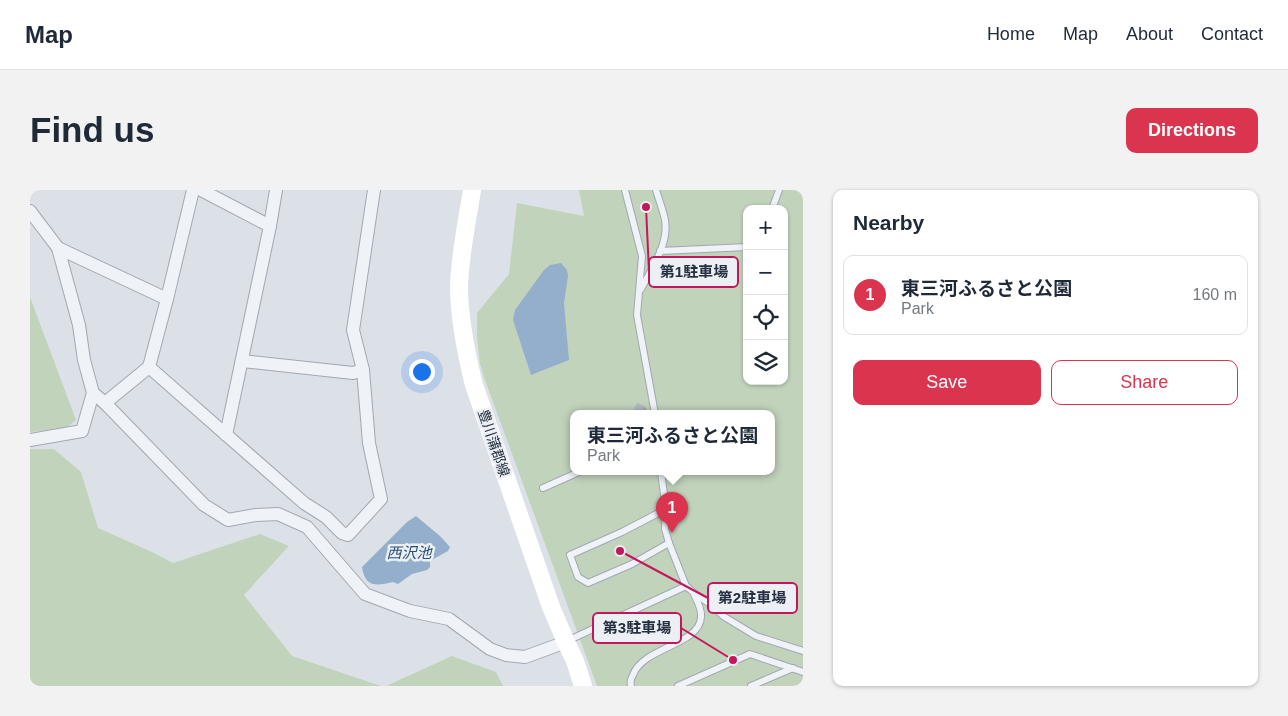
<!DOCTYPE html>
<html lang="en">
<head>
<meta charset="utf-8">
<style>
  body { margin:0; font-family:Helvetica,"Noto Sans JP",sans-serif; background:#f2f2f3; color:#1f2937 }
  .controls { position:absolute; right:15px; top:15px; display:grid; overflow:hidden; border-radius:10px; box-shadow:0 1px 4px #0004 }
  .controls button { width:45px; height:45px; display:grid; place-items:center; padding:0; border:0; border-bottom:1px solid #e0e1e3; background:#fff; color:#1f2937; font:25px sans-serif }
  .you { position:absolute; left:391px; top:181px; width:18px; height:18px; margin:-12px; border:4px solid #fff; border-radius:50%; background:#1a73e8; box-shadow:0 0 0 8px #1a73e833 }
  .badge { display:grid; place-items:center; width:32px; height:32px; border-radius:50%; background:#da344e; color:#fff; font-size:16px; font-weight:700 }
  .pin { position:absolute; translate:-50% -41px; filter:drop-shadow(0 1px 2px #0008) }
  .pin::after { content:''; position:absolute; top:26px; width:18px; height:15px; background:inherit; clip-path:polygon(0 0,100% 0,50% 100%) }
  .popup { position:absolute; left:540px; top:220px; width:205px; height:65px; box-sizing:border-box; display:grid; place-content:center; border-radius:10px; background:#fff; filter:drop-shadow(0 1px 4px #0005); font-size:16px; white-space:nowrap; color:#747a83 }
  .popup b { font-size:19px; color:#1f2937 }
  .popup::after { content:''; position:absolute; left:50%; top:100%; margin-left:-10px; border:10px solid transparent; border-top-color:#fff }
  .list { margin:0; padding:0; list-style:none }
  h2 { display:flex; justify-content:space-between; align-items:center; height:65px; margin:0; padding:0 20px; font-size:21px }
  h2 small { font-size:16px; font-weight:400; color:#747a83 }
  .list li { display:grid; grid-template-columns:32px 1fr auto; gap:15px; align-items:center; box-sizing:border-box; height:80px; margin:0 10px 10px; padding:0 10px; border:1px solid #e0e1e3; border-radius:10px }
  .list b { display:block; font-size:19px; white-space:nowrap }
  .list p { margin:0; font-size:16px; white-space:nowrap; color:#747a83 }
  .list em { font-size:16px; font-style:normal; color:#747a83 }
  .actions { display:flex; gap:10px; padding:15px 20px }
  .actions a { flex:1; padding:11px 0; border:1px solid #da344e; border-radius:10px; text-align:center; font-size:18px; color:#da344e }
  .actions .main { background:#da344e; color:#fff }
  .icon { flex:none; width:28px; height:28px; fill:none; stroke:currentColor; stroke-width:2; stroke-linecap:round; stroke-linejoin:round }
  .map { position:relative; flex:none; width:773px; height:496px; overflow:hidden; border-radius:10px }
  header { display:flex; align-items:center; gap:30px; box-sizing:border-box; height:70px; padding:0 25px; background:#fff; border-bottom:1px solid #e0e1e3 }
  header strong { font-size:24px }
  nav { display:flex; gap:28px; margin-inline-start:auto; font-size:18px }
  .intro { display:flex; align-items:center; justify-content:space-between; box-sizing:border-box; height:120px; padding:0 30px }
  h1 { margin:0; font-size:35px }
  .button { padding:12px 22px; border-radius:10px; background:#da344e; color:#fff; font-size:18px; font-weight:700 }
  main { display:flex; gap:30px; padding:0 30px }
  aside { flex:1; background:#fff; border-radius:10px; box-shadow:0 1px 4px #0004 }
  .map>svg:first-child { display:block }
  .green { fill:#c2d3bc; fill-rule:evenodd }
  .water { fill:#93afcc }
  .shadow { fill:#0003 }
  .building { fill:#b3bac5 }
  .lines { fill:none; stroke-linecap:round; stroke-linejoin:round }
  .lane-casing { stroke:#a1a8b2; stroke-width:8 }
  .street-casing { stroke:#a1a8b2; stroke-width:14 }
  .lane { stroke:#eff2f6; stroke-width:6 }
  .street { stroke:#eff2f6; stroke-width:12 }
  .secondary { stroke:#fff; stroke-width:18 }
  .labels { text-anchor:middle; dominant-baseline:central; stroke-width:5; stroke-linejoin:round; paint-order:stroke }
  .street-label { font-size:14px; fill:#252f40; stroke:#ecf0f5 }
  .water-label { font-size:15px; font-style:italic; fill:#2b4e77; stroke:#ecf0f5 }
  .leader { fill:none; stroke:#c2185b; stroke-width:2 }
  .callout-dot { fill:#c2185b; stroke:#ecf0f5; stroke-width:2 }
  .callout { fill:#ecf0f5; stroke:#c2185b; stroke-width:2 }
  .callout-label { font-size:15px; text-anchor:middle; font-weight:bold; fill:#252f40 }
</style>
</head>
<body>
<header>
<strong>Map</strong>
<nav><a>Home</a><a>Map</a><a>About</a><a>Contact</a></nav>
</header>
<div class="intro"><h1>Find us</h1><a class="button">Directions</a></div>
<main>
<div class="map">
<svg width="773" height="496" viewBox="0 0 773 496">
  <rect width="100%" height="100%" fill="#dce1e8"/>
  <g class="green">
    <path d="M549 0H773V496H567L456 193 450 174 447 148V123L479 84 487 13 554 26ZM717 19H754V191H717ZM543 224H741V282H543Z"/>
    <polygon points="0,107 46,230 36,238 0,242"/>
    <polygon points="0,259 24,259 51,282 68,338 122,362 143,373 230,344 259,356 214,405 262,466 351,496 0,496"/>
    <polygon points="422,466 466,482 473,496 356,496"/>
  </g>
  <g class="water">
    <polygon points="531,73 537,80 538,86 534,113 539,170 501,185 483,130 485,120 514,80 520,75"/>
    <path d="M386 326 410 346 420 357 418 361 400 371V377L397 380 382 384 368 394 363 392C347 396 335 398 332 377L377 332Z"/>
  </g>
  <polygon class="shadow" points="607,214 615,217 618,224 603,224"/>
  <polygon class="building" points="607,213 615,216 612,224 602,224"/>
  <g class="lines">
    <defs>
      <g id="lane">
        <polyline points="595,0 612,66 607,125 625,224"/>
        <polyline points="742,19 749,0"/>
        <polyline points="630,61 717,57"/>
        <path d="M611 99C622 78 639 54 635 30 633 20 629 10 626 0"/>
        <polyline points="631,282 636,319 635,339 639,353 656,396 664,403 683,416 693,426 726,446 773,461"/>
        <polyline points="513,298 549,282"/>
        <polyline points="636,319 592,342 540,365 548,387 558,393 602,374 639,353"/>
        <polyline points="537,451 656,396"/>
        <path d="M601 496C600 491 601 489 603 485 613 457 670 455 671 427 672 419 667 411 664 404"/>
        <polyline points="648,496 720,464 773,482"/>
        <polyline points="721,496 763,478"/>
      </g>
      <g id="street">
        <polyline points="163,0 137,109 119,177 274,313 296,327 312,343 318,345 351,309 339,253 333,180"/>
        <polyline points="171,0 240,36"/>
        <polyline points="0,21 28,58 49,135 54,170 63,203 52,241 0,250"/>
        <polyline points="28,58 137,109"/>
        <polyline points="212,171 323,183 333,180 323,140 344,0"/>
        <polyline points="63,203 75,213 174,315 198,330 226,325 248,324 277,337 335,404 380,421 419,429 460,459 476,465 495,467 536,452"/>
        <polyline points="75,213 119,177"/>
        <polyline points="196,245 240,36 246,0"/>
      </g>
    </defs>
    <use href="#lane" class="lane-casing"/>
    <use href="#street" class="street-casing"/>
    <use href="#lane" class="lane"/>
    <use href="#street" class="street"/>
    <path class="secondary" d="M442 0C437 32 430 64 429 96 429 129 436 163 444 195L521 417 536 452 545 471 553 496"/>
  </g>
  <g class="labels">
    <g class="street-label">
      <text transform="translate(464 253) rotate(71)">豊川蒲郡線</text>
    </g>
    <g class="water-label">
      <text x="379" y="362">西沢池</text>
    </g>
  </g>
  <path class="leader" d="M616 17L619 82M590 361L678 408M703 470L651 438"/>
  <g class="callout-dot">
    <circle cx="616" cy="17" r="5"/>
    <circle cx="590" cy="361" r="5"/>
    <circle cx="703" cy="470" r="5"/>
  </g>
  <g class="callout">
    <rect x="619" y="67" width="89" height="30" rx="5"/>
    <rect x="678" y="393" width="89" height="30" rx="5"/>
    <rect x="563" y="423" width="88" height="30" rx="5"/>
  </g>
  <g class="callout-label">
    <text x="664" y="87">第1駐車場</text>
    <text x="722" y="413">第2駐車場</text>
    <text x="607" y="443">第3駐車場</text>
  </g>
</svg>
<div class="controls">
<button>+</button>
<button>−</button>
<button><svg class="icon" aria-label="locate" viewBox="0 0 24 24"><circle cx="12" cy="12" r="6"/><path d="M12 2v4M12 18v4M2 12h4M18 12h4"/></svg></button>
<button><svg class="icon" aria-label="layers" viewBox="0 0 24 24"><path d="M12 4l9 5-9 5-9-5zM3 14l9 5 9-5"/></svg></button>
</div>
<div class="you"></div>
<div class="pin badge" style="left:642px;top:343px">1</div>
<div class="popup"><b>東三河ふるさと公園</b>Park</div>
</div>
<aside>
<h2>Nearby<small></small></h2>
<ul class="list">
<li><span class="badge">1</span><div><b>東三河ふるさと公園</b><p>Park</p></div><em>160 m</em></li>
</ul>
<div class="actions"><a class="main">Save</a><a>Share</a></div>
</aside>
</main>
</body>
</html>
